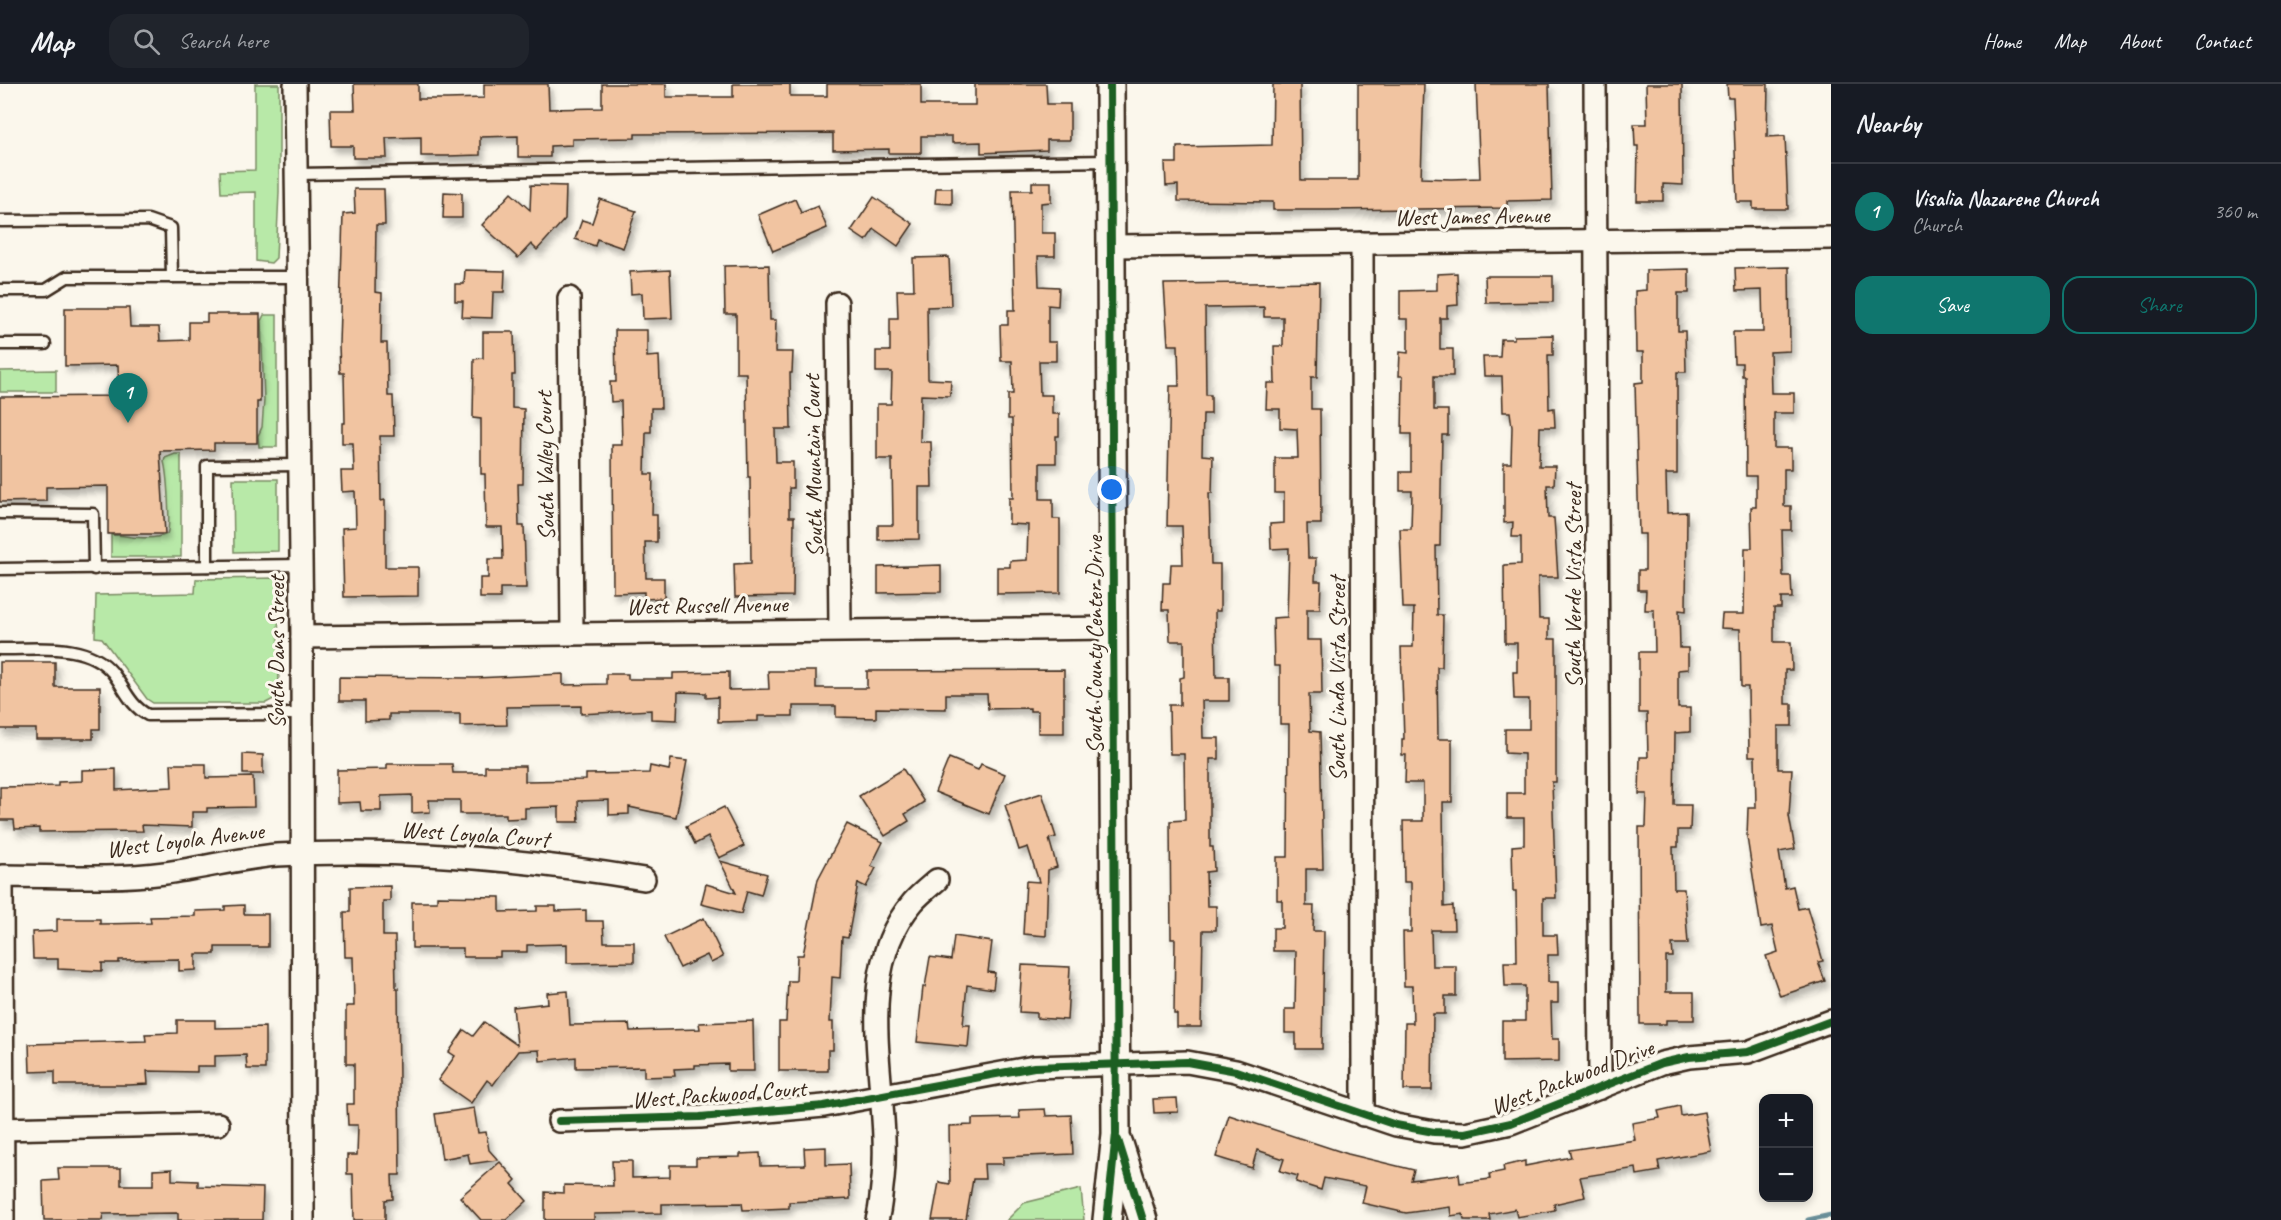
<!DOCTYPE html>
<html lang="en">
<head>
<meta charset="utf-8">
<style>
  body { margin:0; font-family:Caveat,sans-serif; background:#20242c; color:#f1f3f6 }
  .controls { position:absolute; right:18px; bottom:18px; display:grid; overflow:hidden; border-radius:12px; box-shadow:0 3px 9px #0003 }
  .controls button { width:54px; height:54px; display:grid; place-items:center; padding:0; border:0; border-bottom:2px solid #363941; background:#171b24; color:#f1f3f6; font:30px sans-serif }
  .you { position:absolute; left:1112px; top:406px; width:21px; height:21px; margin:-15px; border:4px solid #fff; border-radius:50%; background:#1a73e8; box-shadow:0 0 0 9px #1a73e833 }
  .badge { display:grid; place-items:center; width:39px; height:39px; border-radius:50%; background:#0f766e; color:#fff; font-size:20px; font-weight:700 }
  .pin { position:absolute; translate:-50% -50px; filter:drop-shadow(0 2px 3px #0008) }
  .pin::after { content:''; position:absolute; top:32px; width:21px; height:18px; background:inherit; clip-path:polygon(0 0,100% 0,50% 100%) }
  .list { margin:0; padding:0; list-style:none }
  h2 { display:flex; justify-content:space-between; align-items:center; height:78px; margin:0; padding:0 24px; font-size:26px }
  h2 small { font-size:20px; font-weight:400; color:#9ea1a6 }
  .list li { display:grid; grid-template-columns:39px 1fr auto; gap:18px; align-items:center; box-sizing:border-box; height:96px; padding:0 24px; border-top:2px solid #363941 }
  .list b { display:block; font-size:22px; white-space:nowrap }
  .list p { margin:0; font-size:20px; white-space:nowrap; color:#9ea1a6 }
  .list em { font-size:20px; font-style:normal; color:#9ea1a6 }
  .actions { display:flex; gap:12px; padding:18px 24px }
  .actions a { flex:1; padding:14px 0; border:2px solid #0f766e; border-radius:18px; text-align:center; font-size:21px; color:#0f766e }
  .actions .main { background:#0f766e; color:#fff }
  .icon { flex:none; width:33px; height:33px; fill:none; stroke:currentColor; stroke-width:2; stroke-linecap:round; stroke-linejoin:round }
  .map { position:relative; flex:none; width:1831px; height:1136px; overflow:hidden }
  header { display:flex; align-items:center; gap:36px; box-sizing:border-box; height:84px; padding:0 30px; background:#171b24; border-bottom:2px solid #363941 }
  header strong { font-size:28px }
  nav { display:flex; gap:33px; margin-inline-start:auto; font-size:21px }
  .search { width:420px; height:54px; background:#20242c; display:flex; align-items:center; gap:15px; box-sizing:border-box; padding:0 21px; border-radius:18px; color:#9ea1a6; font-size:22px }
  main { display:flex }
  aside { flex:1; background:#171b24 }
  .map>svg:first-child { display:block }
  .green { fill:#b8e9a8; stroke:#7a8a63; stroke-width:1.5 }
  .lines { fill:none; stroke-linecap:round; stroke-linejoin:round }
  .stream { stroke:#698e98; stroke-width:5 }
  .building { fill:#f1c4a1; stroke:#3b2a1e; stroke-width:1.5; filter:url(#shadow) }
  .service-casing { stroke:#3b2a1e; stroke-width:15 }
  .minor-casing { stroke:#3b2a1e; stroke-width:26 }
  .tertiary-casing { stroke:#3b2a1e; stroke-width:32 }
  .service { stroke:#fbf7ec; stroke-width:10 }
  .minor { stroke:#fbf7ec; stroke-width:21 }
  .tertiary { stroke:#fbf7ec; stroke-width:27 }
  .cycleway-casing { stroke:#fbf7ec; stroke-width:11 }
  .cycleway { stroke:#1b5e20; stroke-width:8 }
  .labels { text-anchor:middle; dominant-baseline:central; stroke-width:6; stroke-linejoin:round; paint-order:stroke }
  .street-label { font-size:24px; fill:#3b2a1e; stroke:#fbf7ec }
</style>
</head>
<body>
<header>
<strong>Map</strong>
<div class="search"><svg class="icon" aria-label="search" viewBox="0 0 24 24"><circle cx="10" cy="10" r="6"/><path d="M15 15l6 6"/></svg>Search here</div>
<nav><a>Home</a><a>Map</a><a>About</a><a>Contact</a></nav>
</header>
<main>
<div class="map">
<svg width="1831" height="1136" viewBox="0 0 1831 1136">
  <defs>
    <filter id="shadow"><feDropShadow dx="3.5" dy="6" stdDeviation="3" flood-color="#0004"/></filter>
  </defs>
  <rect width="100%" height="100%" fill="#fbf7ec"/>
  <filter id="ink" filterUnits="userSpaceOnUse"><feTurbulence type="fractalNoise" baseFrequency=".0167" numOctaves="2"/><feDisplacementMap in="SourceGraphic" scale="12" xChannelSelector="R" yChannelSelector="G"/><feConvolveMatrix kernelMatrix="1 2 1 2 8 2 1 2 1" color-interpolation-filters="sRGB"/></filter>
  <g filter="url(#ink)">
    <g class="green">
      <polygon points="255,0 279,0 279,108 276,174 271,179 256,177 256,108 221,109 220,87 255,86"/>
      <polygon points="264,231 277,231 277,363 259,363 258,352 262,343 264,316 261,237"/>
      <polygon points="56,286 56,308 0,308 0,287"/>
      <path d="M175 370H181V473H111V451C129 451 148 458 167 450 171 442 167 388 164 378L165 374Z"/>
      <polygon points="233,395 278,395 278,467 234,468"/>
      <polygon points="278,494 279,612 266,619 153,619 147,615 102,554 95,553 96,511 195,509 196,495"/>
      <polygon points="1081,1105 1084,1136 1007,1136 1024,1119"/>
    </g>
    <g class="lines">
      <polyline class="stream" points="1808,1136 1831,1131"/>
    </g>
    <g class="building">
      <polygon points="354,0 418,0 418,15 447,15 484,14 484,0 548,0 549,25 602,24 602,0 666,0 666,13 733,13 733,0 790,0 790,12 827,12 827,0 921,0 921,21 975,21 975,0 1046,0 1047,20 1070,20 1070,56 1047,56 1047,66 981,69 981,58 952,59 952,52 921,52 921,69 889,69 889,65 833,66 833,49 635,50 635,54 572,55 572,61 550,62 550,73 518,73 518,52 480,53 480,71 448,72 421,72 421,53 386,54 387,74 353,74 353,62 331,62 330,26 355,26"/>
      <polygon points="1273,0 1300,0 1301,96 1358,96 1358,0 1424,0 1421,94 1451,95 1480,94 1476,0 1549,0 1552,116 1507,117 1507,124 1327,126 1273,126 1273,118 1178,117 1178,101 1166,102 1165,79 1177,79 1177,63 1272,61"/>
      <polygon points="1646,0 1682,0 1683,101 1663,100 1663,117 1637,117 1638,62 1635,62 1634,40 1647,40"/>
      <polygon points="1727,0 1768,0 1767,53 1785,52 1788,125 1753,125 1753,118 1737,118 1733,14 1728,14"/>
      <polygon points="1032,98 1051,98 1051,118 1041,119 1041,149 1055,149 1055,172 1038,172 1039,202 1059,203 1058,222 1048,221 1048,258 1056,258 1056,277 1039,277 1040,311 1052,311 1052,330 1059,330 1059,352 1056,352 1056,379 1040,379 1040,415 1053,415 1053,435 1060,435 1060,509 997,510 997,483 1010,483 1010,477 1027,476 1028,441 1009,440 1009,414 1013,414 1012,335 1008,335 1008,310 1013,310 1012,277 1001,277 1000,241 1008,241 1008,226 1015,226 1012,106 1032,106"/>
      <polygon points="531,101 566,102 565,135 537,166 531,160 518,174 482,141 511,109 530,126"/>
      <polygon points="936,104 952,104 952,120 935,119"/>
      <polygon points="354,105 384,105 385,141 376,141 375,208 382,209 381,259 387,259 388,312 393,312 394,352 380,352 381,417 385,416 385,483 418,483 418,512 344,513 342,444 356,443 355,407 342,408 341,387 354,387 353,359 342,359 342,339 345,339 344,289 340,289 339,260 343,130 355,129"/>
      <polygon points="444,108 462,109 462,134 443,134"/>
      <polygon points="874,113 913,140 898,162 874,145 866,157 851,147"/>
      <polygon points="600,115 636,127 623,164 597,155 595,162 575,155 582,136 592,139"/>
      <polygon points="795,115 801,129 818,122 827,144 773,167 758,131"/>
      <polygon points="949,173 951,222 927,223 928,295 951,296 950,312 921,311 920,358 931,358 932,403 919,403 919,455 878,456 878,441 893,441 892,375 877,375 877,320 891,320 892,288 876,288 876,267 890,267 890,234 898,234 897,206 914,206 913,174"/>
      <polygon points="769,181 770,236 776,236 775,268 793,268 792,289 790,289 791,345 775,345 776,378 793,378 793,404 789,404 789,433 794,433 793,512 735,513 734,480 751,479 750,393 748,393 746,289 736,289 736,230 725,230 724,182"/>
      <polygon points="1789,183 1790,267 1770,268 1771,309 1794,309 1794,329 1774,329 1774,364 1791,364 1791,385 1784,385 1784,422 1791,422 1791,446 1782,446 1783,492 1791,492 1792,514 1781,514 1781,524 1774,524 1774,558 1791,558 1792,586 1785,586 1785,620 1792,620 1792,642 1778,642 1778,685 1792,685 1789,732 1795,765 1779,768 1785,804 1793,802 1798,825 1807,823 1823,877 1818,878 1825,897 1780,912 1766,872 1778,868 1772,842 1761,844 1747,753 1748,724 1756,724 1755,672 1749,672 1748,603 1741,603 1740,545 1721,544 1722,530 1744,530 1745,464 1752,464 1751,423 1756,423 1756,392 1746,392 1745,292 1742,292 1742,279 1734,279 1733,248 1763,248 1762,206 1736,207 1735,184"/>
      <polygon points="1689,185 1689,209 1678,209 1678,247 1685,247 1686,288 1677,288 1677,390 1666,390 1667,429 1687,428 1686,527 1679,526 1680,564 1688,564 1688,585 1678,586 1678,624 1690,624 1690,648 1675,649 1674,721 1691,721 1690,746 1678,746 1678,763 1673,763 1674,805 1684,805 1688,860 1672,860 1673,873 1666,873 1666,908 1694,908 1694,936 1666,936 1666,940 1640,940 1639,743 1646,743 1647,710 1639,710 1640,673 1648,673 1647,629 1639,629 1639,568 1655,568 1654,526 1645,526 1646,506 1638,506 1638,486 1645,486 1645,450 1639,450 1635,299 1643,298 1643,268 1636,268 1635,207 1646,206 1646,186"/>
      <polygon points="465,186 505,187 504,208 493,208 492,234 462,233 463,217 455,217 455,200 464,200"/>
      <polygon points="670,186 672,234 643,235 642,209 631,210 630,188"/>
      <polygon points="1457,189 1458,221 1447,222 1447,234 1440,234 1440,265 1453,265 1453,292 1434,292 1434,326 1448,326 1448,351 1442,351 1440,462 1436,462 1437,531 1443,531 1442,583 1437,583 1438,655 1452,655 1452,718 1443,718 1444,823 1453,822 1454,846 1431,846 1432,882 1456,882 1456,912 1445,912 1445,930 1433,930 1432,1006 1404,1006 1405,939 1413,939 1412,902 1404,902 1403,848 1411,848 1411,798 1404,798 1403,737 1423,737 1423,699 1405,699 1406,671 1402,671 1402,655 1404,655 1401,563 1413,563 1414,524 1403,524 1400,445 1411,445 1412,407 1400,407 1400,388 1411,388 1411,350 1402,350 1403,292 1399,292 1400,268 1408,269 1408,235 1400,235 1400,207 1437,206 1437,190"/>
      <polygon points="1485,192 1553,192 1553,218 1486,219"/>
      <polygon points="1319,198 1317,293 1311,293 1311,325 1320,325 1321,440 1307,440 1308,474 1316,474 1315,497 1321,497 1320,525 1307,525 1307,556 1321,556 1322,610 1309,610 1310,647 1320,648 1323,785 1306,785 1306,822 1314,822 1313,847 1324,847 1322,965 1296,965 1296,949 1285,949 1285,925 1295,925 1296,867 1273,867 1273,844 1282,844 1282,816 1277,816 1277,773 1288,773 1289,640 1280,640 1280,582 1274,582 1273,534 1287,533 1289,464 1271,465 1270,440 1284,439 1284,409 1275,409 1275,374 1298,374 1297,345 1280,344 1280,325 1266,325 1267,299 1275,299 1274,262 1283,262 1283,233 1264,233 1264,223 1205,224 1206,311 1211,311 1211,330 1203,330 1202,371 1213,372 1212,409 1209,409 1211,480 1220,480 1220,527 1215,527 1216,593 1229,593 1229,617 1202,617 1203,654 1219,654 1219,675 1210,675 1210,763 1213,763 1214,787 1206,788 1207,822 1216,822 1216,846 1203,846 1201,943 1177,943 1177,930 1174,930 1175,855 1171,855 1170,737 1185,736 1184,670 1170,670 1169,621 1180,621 1180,594 1184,593 1184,557 1170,557 1169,526 1162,526 1163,499 1170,499 1171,480 1183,480 1182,442 1167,442 1170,302 1179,302 1178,261 1168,261 1164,200"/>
      <polygon points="65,224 129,224 130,243 159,243 160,257 189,256 189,238 207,238 207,230 260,230 260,318 257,318 257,359 214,359 214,366 160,367 165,450 108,450 108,402 46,403 46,417 0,418 0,313 119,312 118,281 65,282"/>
      <polygon points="615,246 647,246 647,273 659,272 661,324 651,324 651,348 646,348 645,390 653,390 652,431 657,431 657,458 645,458 646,494 664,494 664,514 644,515 644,508 613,509 612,361 622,361 621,317 611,318 610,298 616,298"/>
      <polygon points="483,248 514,248 515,291 512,291 512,324 524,325 523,400 518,400 519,442 524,442 526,504 500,504 500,514 480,514 480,494 488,494 488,475 503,475 502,443 486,443 485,390 481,390 481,335 473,334 474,275 483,274"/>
      <polygon points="1553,251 1553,271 1548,271 1549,325 1554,324 1555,343 1540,343 1539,382 1555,382 1554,401 1547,401 1548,434 1554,434 1558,493 1538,493 1539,535 1549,535 1549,555 1556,555 1556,698 1552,698 1556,814 1543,814 1543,851 1557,851 1558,871 1548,871 1548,898 1558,898 1558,919 1551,919 1552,955 1559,955 1559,977 1502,978 1502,937 1525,937 1525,902 1505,902 1504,878 1517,878 1516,807 1513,807 1512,762 1524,761 1524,734 1507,734 1507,709 1524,709 1524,670 1505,669 1505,645 1529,645 1529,615 1514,615 1513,588 1517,588 1517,559 1505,559 1504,481 1521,480 1521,453 1512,453 1513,438 1504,439 1504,379 1511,379 1512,343 1510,328 1503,328 1502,292 1484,292 1483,273 1500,273 1501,255 1514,255 1514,252"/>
      <polygon points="941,481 941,508 878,509 878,483"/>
      <polygon points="0,578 55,578 55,603 100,603 100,645 93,645 93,655 36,655 36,645 0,645"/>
      <polygon points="1064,586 1064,649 1038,649 1038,627 1030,627 1030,624 988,625 987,610 946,610 946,625 876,624 876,634 836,633 836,622 793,622 793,632 758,632 758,637 718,638 718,613 706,614 706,609 678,608 677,636 651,635 651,626 581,630 581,622 506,623 507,641 460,642 460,630 389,630 389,636 365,637 365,617 339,617 339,593 475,594 563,590 563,601 606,600 606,590 628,590 628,595 673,595 673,589 729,588 729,606 769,605 768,587 816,587 816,604 867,604 867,587"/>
      <polygon points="243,670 263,671 263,690 243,690"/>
      <polygon points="949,674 978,686 981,680 1005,690 989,730 935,708"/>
      <polygon points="671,675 687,677 676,733 629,723 629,730 609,731 609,716 578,717 579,738 559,738 559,723 525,724 525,734 506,735 506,730 460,730 460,716 429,716 430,728 412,729 412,711 381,712 381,727 361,727 360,718 337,719 337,686 387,685 387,680 452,680 453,689 485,689 485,682 525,682 525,697 586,696 586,690 649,689 650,682 669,686"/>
      <polygon points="171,680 206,680 206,694 253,693 254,723 207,724 207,728 192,728 192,743 142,741 143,747 39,748 39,744 15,745 14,736 0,736 0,703 58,702 58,698 82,697 82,686 116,685 116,706 172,703"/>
      <polygon points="903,685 924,718 905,730 909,737 885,752 859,712"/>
      <polygon points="1042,709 1056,753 1049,755 1057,783 1048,786 1046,852 1023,850 1026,797 1039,798 1028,763 1019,766 1005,721"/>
      <polygon points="724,723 744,762 719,774 708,753 695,760 686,742"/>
      <polygon points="847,740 883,758 871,782 876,784 866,803 858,799 848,854 842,853 840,894 832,893 830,938 833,938 833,966 828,966 828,987 779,987 779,938 786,938 788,897 796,897 797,871 803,871 818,795"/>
      <polygon points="720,777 767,790 761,811 747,807 741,830 701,820 706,800 736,809"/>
      <polygon points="390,802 390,817 383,817 383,852 395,852 396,904 398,904 400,1091 392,1091 393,1115 385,1116 385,1136 354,1136 353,1090 347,1090 347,1071 357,1071 358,1041 348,1041 347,1020 354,1020 354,980 346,980 346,922 354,922 353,873 345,873 344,828 350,828 350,803"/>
      <polygon points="437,812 500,813 500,828 537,827 537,822 556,822 556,827 586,826 586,837 603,837 604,858 634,858 634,878 567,879 567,860 527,861 527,868 500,868 500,873 463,873 463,864 412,864 412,818 437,818"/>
      <polygon points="244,821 244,830 268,830 268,863 215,863 215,870 196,870 196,886 179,887 179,875 119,876 119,879 102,879 102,887 58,885 58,875 33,875 32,848 57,847 57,835 100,835 100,840 151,839 150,833 195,832 195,827 225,826 225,822"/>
      <polygon points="704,834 723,873 711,879 707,871 680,884 664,853"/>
      <polygon points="954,852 992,858 988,888 995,889 993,905 967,901 963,941 970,941 968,963 917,958 923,903 925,903 930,873 951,876"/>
      <polygon points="1022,881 1070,883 1067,936 1037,934 1037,929 1019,928"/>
      <polygon points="568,907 570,941 629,940 630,947 700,945 699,939 753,937 754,987 728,987 728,980 695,981 695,984 674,985 675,992 644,993 644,983 576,984 576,973 540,977 539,966 518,967 493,1001 487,996 471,1019 438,996 455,972 449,968 464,946 473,952 484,938 517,961 513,923 548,919 547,909"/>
      <polygon points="177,936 215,936 215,944 265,943 265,985 247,985 246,971 215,972 215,982 197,982 197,988 147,987 148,1000 129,1001 55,1001 55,987 30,988 29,960 146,957 145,950 177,949"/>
      <polygon points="1177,1014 1178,1028 1154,1029 1153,1015"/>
      <polygon points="1680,1022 1681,1032 1704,1028 1711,1067 1658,1077 1660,1087 1637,1091 1636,1084 1580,1093 1585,1113 1554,1120 1555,1126 1517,1133 1515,1125 1489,1130 1490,1136 1464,1136 1463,1130 1451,1132 1450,1123 1406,1129 1362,1119 1366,1102 1324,1094 1321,1106 1296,1098 1298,1092 1280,1087 1284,1075 1257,1066 1252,1084 1216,1073 1229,1031 1348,1070 1414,1086 1411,1096 1459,1090 1460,1099 1490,1095 1489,1090 1504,1087 1503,1082 1525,1077 1525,1082 1571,1073 1569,1066 1635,1056 1632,1039 1660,1034 1658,1027"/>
      <polygon points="474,1024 478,1049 486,1048 489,1066 498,1076 470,1080 468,1070 442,1075 435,1030"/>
      <polygon points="1045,1025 1046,1032 1071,1031 1073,1070 1003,1073 1003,1080 984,1080 985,1095 973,1095 966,1136 932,1136 939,1098 950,1100 949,1042 972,1041 972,1035 1020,1034 1019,1026"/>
      <polygon points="826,1063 826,1081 849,1080 850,1115 789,1118 789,1124 743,1126 742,1119 662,1120 662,1129 594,1130 594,1136 545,1136 545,1108 564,1109 564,1101 613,1102 612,1077 632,1077 632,1094 670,1093 670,1081 696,1081 696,1074 740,1073 740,1070 760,1069 761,1082 805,1081 804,1064"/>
      <polygon points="500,1078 516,1096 512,1100 527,1117 506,1136 481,1136 460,1113"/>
      <polygon points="58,1084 121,1084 121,1101 153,1101 153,1086 172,1085 172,1096 198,1097 198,1102 263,1104 262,1136 178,1136 178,1129 103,1130 102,1136 44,1136 43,1097 59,1096"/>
    </g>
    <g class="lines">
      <defs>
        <g id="service">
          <polyline points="297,90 1109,77"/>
          <polyline points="0,137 148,136 171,144 172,193"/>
          <polyline points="0,206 46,206 67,193 298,193"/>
          <polyline points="0,260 45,260"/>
          <polyline points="0,429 93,430 94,485"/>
          <polyline points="207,482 207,382 301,381"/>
          <polyline points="0,485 302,481"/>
          <path d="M0 565C36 566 86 557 112 588 124 603 130 622 148 631L302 630"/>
        </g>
        <g id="minor">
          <polyline points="295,0 302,553 303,1136"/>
          <polyline points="1595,0 1600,1004"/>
          <polyline points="1362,159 1363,1031"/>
          <polyline points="1113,162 1831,154"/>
          <polyline points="569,214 572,549"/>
          <polyline points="837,219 840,545"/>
          <polyline points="302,553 1113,544"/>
          <polyline points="559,1037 700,1033 824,1022 1034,983 1187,978 1236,987 1396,1041 1434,1048 1465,1049 1511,1039 1662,979 1689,973 1748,968 1831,937"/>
          <polyline points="0,1045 218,1040"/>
          <path d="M3 1136 2 792C56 792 112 796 165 789 203 784 240 774 277 771 400 764 523 775 644 795"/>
          <path d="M877 1136C881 1123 881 1108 883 1095 892 1007 848 893 913 818 920 810 929 803 937 796"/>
        </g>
        <g id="tertiary">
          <polyline points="1119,1060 1143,1136"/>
          <polyline points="1107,1136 1116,1050 1110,0"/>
        </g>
      </defs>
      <use href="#service" class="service-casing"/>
      <use href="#minor" class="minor-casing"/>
      <use href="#tertiary" class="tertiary-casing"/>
      <use href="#service" class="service"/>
      <use href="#minor" class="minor"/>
      <use href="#tertiary" class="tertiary"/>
      <defs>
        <g id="cycleway">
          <polyline points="559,1037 700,1033 824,1022 1034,983 1187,978 1236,987 1396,1041 1434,1048 1465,1049 1511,1039 1662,979 1689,973 1748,968 1831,937"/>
          <polyline points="1118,1056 1143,1136"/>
          <polyline points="1107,1136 1116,1050 1110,0"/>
        </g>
      </defs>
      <use href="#cycleway" class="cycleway-casing"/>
      <use href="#cycleway" class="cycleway"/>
    </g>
  </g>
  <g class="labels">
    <g class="street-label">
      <text transform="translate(1472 132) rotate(-1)">West James Avenue</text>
      <text transform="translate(545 382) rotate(-91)">South Valley Court</text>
      <text transform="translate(813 382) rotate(-91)">South Mountain Court</text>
      <text transform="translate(1573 502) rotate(-90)">South Verde Vista Street</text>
      <text transform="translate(707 521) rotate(-1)">West Russell Avenue</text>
      <text transform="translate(1094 561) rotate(-90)">South County Center Drive</text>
      <text transform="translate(276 568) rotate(-90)">South Dans Street</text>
      <text transform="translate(1337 595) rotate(-90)">South Linda Vista Street</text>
      <text transform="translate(475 750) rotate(4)">West Loyola Court</text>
      <text transform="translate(185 756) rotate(-7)">West Loyola Avenue</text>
      <text transform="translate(1572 993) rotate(-21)">West Packwood Drive</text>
      <text transform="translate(719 1010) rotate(-4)">West Packwood Court</text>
    </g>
  </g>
</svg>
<div class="controls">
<button>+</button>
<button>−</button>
</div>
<div class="you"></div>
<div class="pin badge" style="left:128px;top:339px">1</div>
</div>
<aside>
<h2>Nearby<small></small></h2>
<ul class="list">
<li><span class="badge">1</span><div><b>Visalia Nazarene Church</b><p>Church</p></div><em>360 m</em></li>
</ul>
<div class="actions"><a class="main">Save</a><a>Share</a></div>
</aside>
</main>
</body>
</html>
